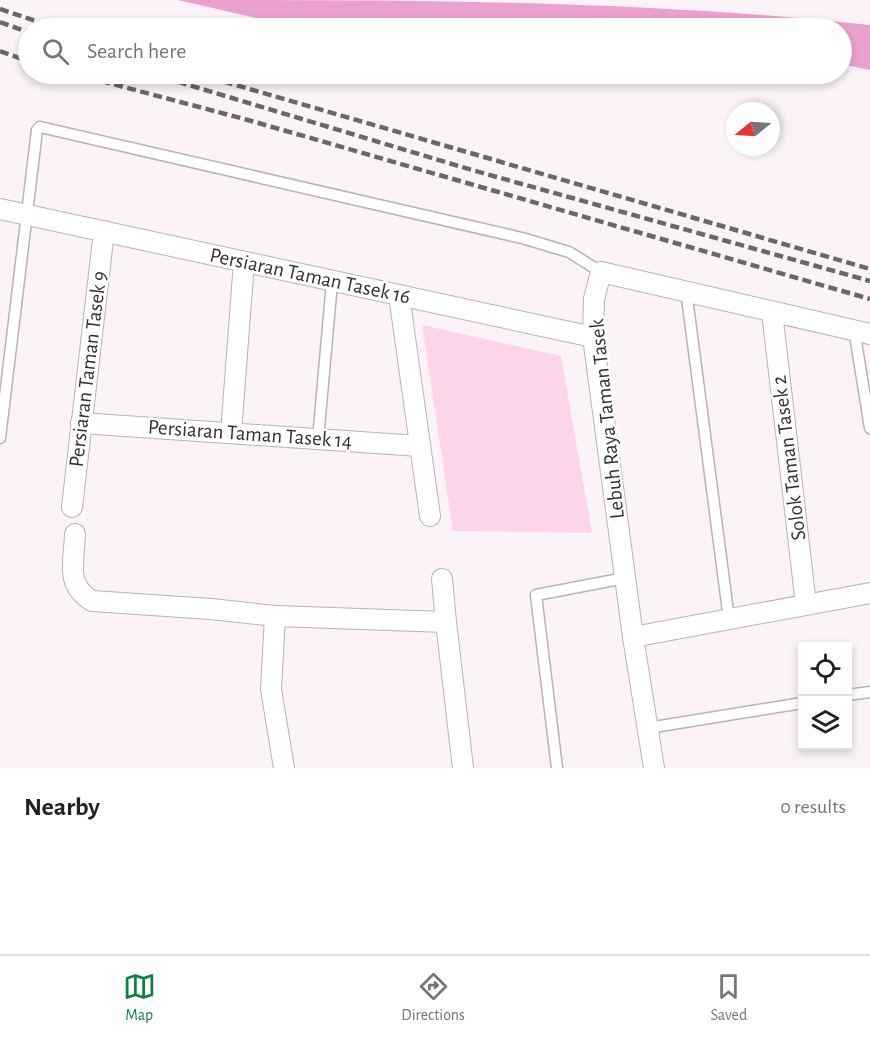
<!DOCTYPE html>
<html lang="en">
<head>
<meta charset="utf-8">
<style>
  body { margin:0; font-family:"Alegreya Sans",sans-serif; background:#f2f2f2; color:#222 }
  .controls { position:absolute; right:18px; bottom:18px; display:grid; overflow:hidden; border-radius:0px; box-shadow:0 3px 9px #0003 }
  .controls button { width:54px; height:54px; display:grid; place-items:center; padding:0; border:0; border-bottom:2px solid #e0e0e0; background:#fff; color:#222; font:30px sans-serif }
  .compass { position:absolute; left:726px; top:102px; width:54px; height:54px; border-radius:50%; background:#fff; box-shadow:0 3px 9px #0003; rotate:252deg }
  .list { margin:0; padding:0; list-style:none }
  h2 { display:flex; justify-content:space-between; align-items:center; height:78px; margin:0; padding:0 24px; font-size:26px }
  h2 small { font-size:20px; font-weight:400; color:#767676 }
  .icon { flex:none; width:33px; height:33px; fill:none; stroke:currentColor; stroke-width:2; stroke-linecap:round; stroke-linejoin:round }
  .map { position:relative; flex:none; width:870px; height:768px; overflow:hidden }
  .search { position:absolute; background:#fff; box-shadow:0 3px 9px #0003; left:18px; right:18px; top:18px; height:66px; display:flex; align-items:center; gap:15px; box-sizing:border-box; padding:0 21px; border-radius:33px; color:#767676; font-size:22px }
  .sheet { height:186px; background:#fff }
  nav { display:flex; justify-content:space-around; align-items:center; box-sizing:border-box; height:84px; border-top:2px solid #e0e0e0; background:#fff; font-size:16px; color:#767676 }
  nav a { display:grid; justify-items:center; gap:3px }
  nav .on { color:#0b8043 }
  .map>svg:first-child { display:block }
  .green { fill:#fed4eb }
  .water { fill:#eba1cd }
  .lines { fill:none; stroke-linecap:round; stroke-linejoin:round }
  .service-casing { stroke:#b9b2b6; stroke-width:13 }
  .minor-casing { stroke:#b9b2b6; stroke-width:22 }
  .service { stroke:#fff; stroke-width:10 }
  .minor { stroke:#fff; stroke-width:20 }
  .rail { stroke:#6b6669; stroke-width:4.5; stroke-dasharray:9 4.5; stroke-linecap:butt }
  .labels { text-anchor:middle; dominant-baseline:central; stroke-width:5; stroke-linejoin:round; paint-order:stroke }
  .street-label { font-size:21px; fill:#333032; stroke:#fff }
</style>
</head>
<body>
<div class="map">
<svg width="870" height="768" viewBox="0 0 870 768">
  <rect width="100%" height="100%" fill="#fbf3f7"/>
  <polygon class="green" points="422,325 561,356 592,533 453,531"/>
  <path class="water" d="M178 0C409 0 641 0 870 25V70L842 64V28H315L287 25Z"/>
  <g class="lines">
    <defs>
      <g id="service">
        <polyline points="686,290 729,619"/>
        <polyline points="854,329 870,428"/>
        <polyline points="0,438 37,130 40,127 522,238 569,252 601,272"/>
        <polyline points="318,439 332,282"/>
        <polyline points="848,695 870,692"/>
        <polyline points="648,728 802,703"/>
        <polyline points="557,768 536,595 625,578"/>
      </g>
      <g id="minor">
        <polyline points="0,209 593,337"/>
        <polyline points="399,295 430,516"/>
        <polyline points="772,312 806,605"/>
        <polyline points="81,423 419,446"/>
        <polyline points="231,433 244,262"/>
        <polyline points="72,507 104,231"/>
        <path d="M75 534C74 563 65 584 92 601L211 609 275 616"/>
        <polyline points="442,579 446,622"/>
        <polyline points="633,637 870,593"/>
        <polyline points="284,768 271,689 275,616 446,622 463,768"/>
        <polyline points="654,768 633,637 593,337 594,299 601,272 870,334"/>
      </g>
    </defs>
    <use href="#service" class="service-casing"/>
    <use href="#minor" class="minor-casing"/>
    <use href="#service" class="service"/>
    <use href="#minor" class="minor"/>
    <g class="rail">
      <polyline points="0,9 57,28"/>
      <polyline points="0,22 28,32"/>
      <polyline points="0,51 28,61"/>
      <polyline points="75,74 248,120 870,299"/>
      <polyline points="152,74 472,170 870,281"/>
      <polyline points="198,74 870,269"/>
    </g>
  </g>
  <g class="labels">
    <g class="street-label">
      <text transform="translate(310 276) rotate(12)">Persiaran Taman Tasek 16</text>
      <text transform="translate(88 369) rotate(-83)">Persiaran Taman Tasek 9</text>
      <text transform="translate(607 419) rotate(-96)">Lebuh Raya Taman Tasek</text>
      <text transform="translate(250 434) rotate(4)">Persiaran Taman Tasek 14</text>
      <text transform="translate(789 458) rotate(-97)">Solok Taman Tasek 2</text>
    </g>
  </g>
</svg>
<div class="controls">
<button><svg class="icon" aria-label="locate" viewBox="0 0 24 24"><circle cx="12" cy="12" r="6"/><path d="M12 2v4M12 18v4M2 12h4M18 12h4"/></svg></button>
<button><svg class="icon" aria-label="layers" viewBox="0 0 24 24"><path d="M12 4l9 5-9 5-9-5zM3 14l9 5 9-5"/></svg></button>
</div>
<svg class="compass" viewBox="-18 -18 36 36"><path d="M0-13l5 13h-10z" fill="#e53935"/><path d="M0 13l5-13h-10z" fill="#767676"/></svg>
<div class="search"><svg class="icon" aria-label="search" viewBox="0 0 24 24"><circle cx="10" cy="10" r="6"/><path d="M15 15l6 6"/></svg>Search here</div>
</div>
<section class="sheet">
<h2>Nearby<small>0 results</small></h2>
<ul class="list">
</ul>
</section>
<nav>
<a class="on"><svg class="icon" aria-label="map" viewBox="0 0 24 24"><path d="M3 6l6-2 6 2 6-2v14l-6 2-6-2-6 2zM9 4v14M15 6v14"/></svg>Map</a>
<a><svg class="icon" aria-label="directions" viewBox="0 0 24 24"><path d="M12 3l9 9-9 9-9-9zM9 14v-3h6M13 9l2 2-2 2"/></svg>Directions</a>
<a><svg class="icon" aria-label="saved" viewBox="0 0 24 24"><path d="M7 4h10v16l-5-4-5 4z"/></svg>Saved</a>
</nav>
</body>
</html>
